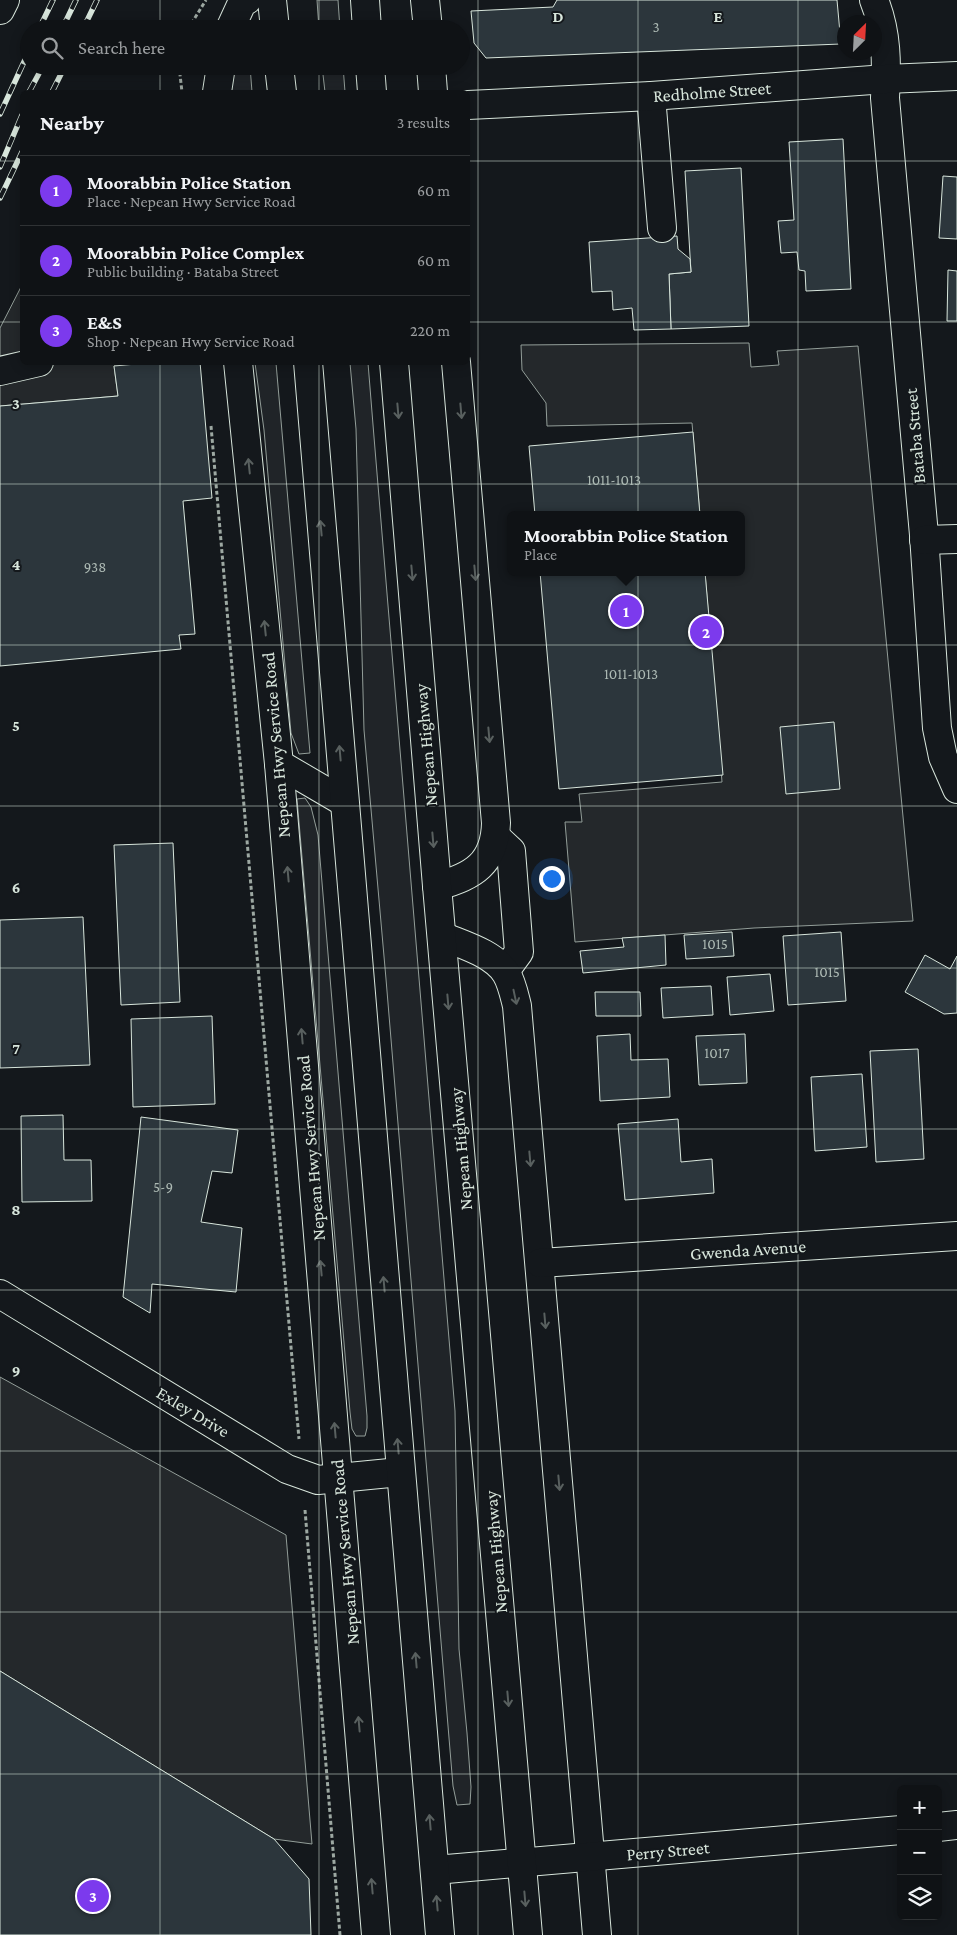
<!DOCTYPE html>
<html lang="en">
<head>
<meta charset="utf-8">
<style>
  body { margin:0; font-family:"Crimson Pro",serif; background:#181b1e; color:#f1f3f6 }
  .controls { position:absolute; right:15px; bottom:15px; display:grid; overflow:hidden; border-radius:8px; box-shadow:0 2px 12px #0003 }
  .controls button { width:45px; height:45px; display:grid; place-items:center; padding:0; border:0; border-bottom:1px solid #2f3234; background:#0f1215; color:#f1f3f6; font:25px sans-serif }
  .compass { position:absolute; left:837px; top:15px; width:45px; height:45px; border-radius:50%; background:#0f1215; box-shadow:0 2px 12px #0003; rotate:24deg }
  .you { position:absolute; left:551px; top:878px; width:18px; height:18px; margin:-12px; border:4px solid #fff; border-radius:50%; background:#1a73e8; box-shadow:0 0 0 8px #1a73e833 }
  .badge { display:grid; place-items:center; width:32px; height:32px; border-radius:50%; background:#7c3aed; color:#fff; font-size:16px; font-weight:700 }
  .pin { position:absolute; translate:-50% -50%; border:2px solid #fff; box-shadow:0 1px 5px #0006 }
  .popup { position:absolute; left:507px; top:511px; width:238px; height:65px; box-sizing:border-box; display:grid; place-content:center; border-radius:8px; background:#0f1215; filter:drop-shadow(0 1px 4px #0005); font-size:16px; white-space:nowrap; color:#9b9ea0 }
  .popup b { font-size:19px; color:#f1f3f6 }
  .popup::after { content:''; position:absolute; left:50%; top:100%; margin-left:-10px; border:10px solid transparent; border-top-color:#0f1215 }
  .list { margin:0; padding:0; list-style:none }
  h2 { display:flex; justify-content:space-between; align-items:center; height:65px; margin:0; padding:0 20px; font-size:21px }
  h2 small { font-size:16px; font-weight:400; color:#9b9ea0 }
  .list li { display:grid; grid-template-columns:32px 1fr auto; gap:15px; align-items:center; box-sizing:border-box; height:70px; padding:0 20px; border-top:1px solid #2f3234 }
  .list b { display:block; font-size:19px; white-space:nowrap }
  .list p { margin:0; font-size:16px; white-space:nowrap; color:#9b9ea0 }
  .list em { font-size:16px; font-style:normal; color:#9b9ea0 }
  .icon { flex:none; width:28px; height:28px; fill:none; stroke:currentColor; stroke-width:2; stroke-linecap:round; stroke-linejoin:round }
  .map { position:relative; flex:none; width:957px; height:1935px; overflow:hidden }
  .search { position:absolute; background:#0f1215; box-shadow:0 2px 12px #0003; left:20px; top:20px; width:450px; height:55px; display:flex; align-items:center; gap:12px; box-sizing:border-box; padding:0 18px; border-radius:28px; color:#9b9ea0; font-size:19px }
  .panel { position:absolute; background:#0f1215; box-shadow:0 2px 12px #0003; left:20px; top:90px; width:450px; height:275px; border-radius:8px }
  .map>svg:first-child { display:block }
  .green { fill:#202428; stroke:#939e99 }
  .parking { fill:#24282b; stroke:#939e99 }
  .building { fill:#2c363c; stroke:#d8e6dc }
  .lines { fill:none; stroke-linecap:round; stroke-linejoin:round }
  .minor-casing { stroke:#d8e6dc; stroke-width:30 }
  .highway-casing { stroke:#d8e6dc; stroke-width:30 }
  .path { stroke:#9da8a2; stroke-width:3; stroke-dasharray:4 2.5; stroke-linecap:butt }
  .minor { stroke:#14181c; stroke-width:28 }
  .highway { stroke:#14181c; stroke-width:28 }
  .rail-casing { stroke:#d8e6dc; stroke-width:5.5 }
  .rail { stroke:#14181c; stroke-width:4; stroke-dasharray:11; stroke-linecap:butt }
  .oneway { stroke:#59605f }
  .grid { fill:none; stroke:#d8e6dc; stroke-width:1; stroke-opacity:0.55 }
  .labels { text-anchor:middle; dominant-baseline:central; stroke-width:4; stroke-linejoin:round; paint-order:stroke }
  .number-label { font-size:15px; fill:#adbab4 }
  .street-label { font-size:18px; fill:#d8e6dc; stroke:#14181c }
  .grid-label { font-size:16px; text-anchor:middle; font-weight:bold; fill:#d8e6dc; stroke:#14181c; stroke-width:4; stroke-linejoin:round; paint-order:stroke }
</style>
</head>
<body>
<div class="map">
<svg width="957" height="1935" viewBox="0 0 957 1935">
  <rect width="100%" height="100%" fill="#14181c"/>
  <g class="green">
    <polygon points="317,0 338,0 340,29 319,29"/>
    <polygon points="232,66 250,66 252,92 228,92"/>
    <polygon points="322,66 343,66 345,92 325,92"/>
    <polygon points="255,363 276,363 310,753 299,754 291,733 264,430"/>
    <polygon points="350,363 368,363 374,437 455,1411 459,1649 467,1733 471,1787 470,1804 457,1805 453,1786 386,979 364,730 356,429"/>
    <polygon points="305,798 311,807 318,835 367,1416 367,1428 365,1436 356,1436 352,1429 350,1412 297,799"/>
  </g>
  <g class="parking">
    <polygon points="22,285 22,362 159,363 114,366 118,396 0,406 0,328"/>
    <polygon points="749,343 751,367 779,365 777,351 858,346 913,921 754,928 575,942 565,822 582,822 579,794 722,782 705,572 741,572 741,515 700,515 692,423 547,426 546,403 522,370 521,345"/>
    <polygon points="0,1377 286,1535 312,1844 274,1839 0,1671"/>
  </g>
  <g class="building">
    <polygon points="557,0 837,0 841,44 486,58 474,43 471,11 553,7"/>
    <polygon points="843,139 851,289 806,291 805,271 799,270 797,252 781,253 778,221 794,220 789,142"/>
    <polygon points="741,168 749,326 671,329 669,274 691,272 685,171"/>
    <polygon points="943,176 957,177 957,239 939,238"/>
    <polygon points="677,236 678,249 690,259 691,272 669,274 671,329 634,330 632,308 613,310 612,291 592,292 589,242"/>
    <polygon points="948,270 957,271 957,321 947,321"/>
    <polygon points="159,362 200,362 212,498 183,501 195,634 179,635 181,649 0,666 0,406 118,396 114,366"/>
    <polygon points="693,432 700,515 535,515 529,446"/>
    <polygon points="540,572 705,572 723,775 559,789"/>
    <polygon points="834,722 840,789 786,794 780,727"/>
    <polygon points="173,843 180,1002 121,1005 114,845"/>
    <polygon points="83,917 90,1065 0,1068 0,920"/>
    <polygon points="732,932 734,956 686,959 684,935"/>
    <polygon points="841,932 846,1001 788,1005 783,936"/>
    <polygon points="665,935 666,965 583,973 580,951 624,947 622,938"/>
    <polygon points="925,955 950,969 957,956 957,1013 944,1014 905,992"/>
    <polygon points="770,974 774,1011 730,1015 727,977"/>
    <polygon points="711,986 713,1015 663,1018 661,988"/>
    <polygon points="595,992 640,992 641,1016 596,1016"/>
    <polygon points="212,1016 215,1104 133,1107 131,1019"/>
    <polygon points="630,1034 631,1060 668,1059 670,1097 600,1101 597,1036"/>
    <polygon points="745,1034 747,1083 699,1085 696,1036"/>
    <polygon points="918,1049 924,1159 876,1162 870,1051"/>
    <polygon points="862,1074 867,1147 815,1151 811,1077"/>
    <polygon points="63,1115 64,1160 91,1160 92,1201 22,1202 21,1116"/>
    <polygon points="141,1117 238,1130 232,1173 212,1171 201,1222 242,1228 236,1292 152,1284 150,1313 123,1297"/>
    <polygon points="678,1119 681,1162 712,1159 714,1193 625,1200 618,1124"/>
    <polygon points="0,1671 274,1839 309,1879 311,1935 0,1935"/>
  </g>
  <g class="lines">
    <defs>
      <g id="minor">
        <polyline points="425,0 428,29"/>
        <path d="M874 0C887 32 887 64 885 98L924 535 937 728 943 757 957 789"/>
        <polyline points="0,10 5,0"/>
        <polyline points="230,29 242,3 247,0"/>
        <polyline points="431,66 433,92"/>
        <polyline points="217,92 221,66"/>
        <polyline points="651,96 662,228"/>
        <polyline points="468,105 651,96 886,79 957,76"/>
        <polyline points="238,362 279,764 376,1935"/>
        <polyline points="0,371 39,362"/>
        <polyline points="924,540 957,539"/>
        <polyline points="279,764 344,802"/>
        <polyline points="496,837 511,851 519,952 505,971"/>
        <path d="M437 886C473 877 495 863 496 823L456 362"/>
        <path d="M442 936C463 945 493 953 506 973 512 983 514 994 517 1006L597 1935"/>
        <polyline points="540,1263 957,1236"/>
        <polyline points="0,1294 287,1469 318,1480 400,1472"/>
        <polyline points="938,1827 957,1825"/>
        <polyline points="435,1870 901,1830"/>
      </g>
      <g id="highway">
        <polyline points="272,0 275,29"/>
        <polyline points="365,0 367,29"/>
        <polyline points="279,66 282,92"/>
        <polyline points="370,66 372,92"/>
        <polyline points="308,362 440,1935"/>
        <polyline points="394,362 437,886 528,1935"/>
      </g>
    </defs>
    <use href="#minor" class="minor-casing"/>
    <use href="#highway" class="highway-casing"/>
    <g class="path">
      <polyline points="188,29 206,0"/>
      <polyline points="179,66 182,92"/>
      <polyline points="211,426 299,1439"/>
      <polyline points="305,1510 340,1935"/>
    </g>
    <use href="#minor" class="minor"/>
    <use href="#highway" class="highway"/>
    <defs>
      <g id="rail">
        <polyline points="39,29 53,0"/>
        <polyline points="62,29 76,0"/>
        <polyline points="83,29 97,0"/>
        <polyline points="29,92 43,66"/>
        <polyline points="52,92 65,66"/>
        <polyline points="0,114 29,51"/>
        <polyline points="0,167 22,115"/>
        <polyline points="0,198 22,152"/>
      </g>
    </defs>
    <use href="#rail" class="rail-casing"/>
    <use href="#rail" class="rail"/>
  </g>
  <defs><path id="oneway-shaft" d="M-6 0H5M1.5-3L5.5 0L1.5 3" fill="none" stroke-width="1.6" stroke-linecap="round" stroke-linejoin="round" transform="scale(1.25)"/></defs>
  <g class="oneway">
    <use href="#oneway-shaft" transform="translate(398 411) rotate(85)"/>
    <use href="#oneway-shaft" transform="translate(461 411) rotate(85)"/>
    <use href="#oneway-shaft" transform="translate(249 466) rotate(-96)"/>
    <use href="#oneway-shaft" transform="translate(321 528) rotate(-95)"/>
    <use href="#oneway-shaft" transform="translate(412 573) rotate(85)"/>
    <use href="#oneway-shaft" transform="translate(475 573) rotate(85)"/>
    <use href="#oneway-shaft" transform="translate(265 628) rotate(-96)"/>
    <use href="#oneway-shaft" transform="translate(489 735) rotate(85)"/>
    <use href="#oneway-shaft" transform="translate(340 753) rotate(-95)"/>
    <use href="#oneway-shaft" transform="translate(433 840) rotate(85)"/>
    <use href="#oneway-shaft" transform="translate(288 874) rotate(-95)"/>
    <use href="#oneway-shaft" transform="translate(515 997) rotate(78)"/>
    <use href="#oneway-shaft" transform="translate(448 1002) rotate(85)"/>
    <use href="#oneway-shaft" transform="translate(302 1036) rotate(-95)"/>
    <use href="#oneway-shaft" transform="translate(530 1159) rotate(85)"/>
    <use href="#oneway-shaft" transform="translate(321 1268) rotate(-95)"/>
    <use href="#oneway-shaft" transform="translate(384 1284) rotate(-95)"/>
    <use href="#oneway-shaft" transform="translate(545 1321) rotate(85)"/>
    <use href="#oneway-shaft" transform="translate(335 1430) rotate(-95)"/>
    <use href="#oneway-shaft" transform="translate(398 1446) rotate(-95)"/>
    <use href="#oneway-shaft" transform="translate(559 1483) rotate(85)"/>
    <use href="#oneway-shaft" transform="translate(416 1660) rotate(-95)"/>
    <use href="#oneway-shaft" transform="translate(508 1699) rotate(85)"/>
    <use href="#oneway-shaft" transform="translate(359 1724) rotate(-95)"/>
    <use href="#oneway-shaft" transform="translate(430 1822) rotate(-95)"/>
    <use href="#oneway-shaft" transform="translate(372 1886) rotate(-95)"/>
    <use href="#oneway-shaft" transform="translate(525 1899) rotate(85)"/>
    <use href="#oneway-shaft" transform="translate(437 1903) rotate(-95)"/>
  </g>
  <path class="grid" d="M160 0V29M319 0V29M478 0V1935M638 0V1935M798 0V1935M160 66V92M319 66V92M0 161H22M468 161H957M0 322H22M468 322H957M160 362V1935M319 362V1935M0 484H957M0 645H957M0 806H957M0 968H957M0 1129H957M0 1290H957M0 1451H957M0 1612H957M0 1774H957"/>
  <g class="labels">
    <g class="number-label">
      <text x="656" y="27">3</text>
      <text x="614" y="480">1011-1013</text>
      <text x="95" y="567">938</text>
      <text x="631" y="674">1011-1013</text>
      <text x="715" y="944">1015</text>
      <text x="827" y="972">1015</text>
      <text x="717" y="1053">1017</text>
      <text x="163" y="1187">5-9</text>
    </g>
    <g class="street-label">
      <text transform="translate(712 92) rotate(-4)">Redholme Street</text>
      <text transform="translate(915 436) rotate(-95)">Bataba Street</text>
      <text transform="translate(276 745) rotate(-95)">Nepean Hwy Service Road</text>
      <text transform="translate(426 745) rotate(-95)">Nepean Highway</text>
      <text transform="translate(311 1148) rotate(-95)">Nepean Hwy Service Road</text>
      <text transform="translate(461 1149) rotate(-95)">Nepean Highway</text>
      <text transform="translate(748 1250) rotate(-4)">Gwenda Avenue</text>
      <text transform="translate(193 1412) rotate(31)">Exley Drive</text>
      <text transform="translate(345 1552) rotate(-95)">Nepean Hwy Service Road</text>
      <text transform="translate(496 1552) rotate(-95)">Nepean Highway</text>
      <text transform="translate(668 1851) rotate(-5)">Perry Street</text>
    </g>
  </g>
  <g class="grid-label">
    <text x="558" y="22">D</text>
    <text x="718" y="22">E</text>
    <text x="16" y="409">3</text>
    <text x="16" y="570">4</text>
    <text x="16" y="731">5</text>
    <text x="16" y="893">6</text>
    <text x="16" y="1054">7</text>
    <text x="16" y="1215">8</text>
    <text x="16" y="1376">9</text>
  </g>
</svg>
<div class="controls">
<button>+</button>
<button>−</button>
<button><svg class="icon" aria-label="layers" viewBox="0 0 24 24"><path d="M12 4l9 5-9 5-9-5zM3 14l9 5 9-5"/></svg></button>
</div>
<svg class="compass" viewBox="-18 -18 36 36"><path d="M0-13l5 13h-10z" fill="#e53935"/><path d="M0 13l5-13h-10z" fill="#9b9ea0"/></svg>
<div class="you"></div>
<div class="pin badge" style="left:626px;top:611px">1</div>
<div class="popup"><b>Moorabbin Police Station</b>Place</div>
<div class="pin badge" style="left:706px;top:632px">2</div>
<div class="pin badge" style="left:93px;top:1896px">3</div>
<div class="search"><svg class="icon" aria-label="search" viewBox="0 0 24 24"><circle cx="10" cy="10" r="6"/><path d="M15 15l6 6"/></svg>Search here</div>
<section class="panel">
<h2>Nearby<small>3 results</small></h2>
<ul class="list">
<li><span class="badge">1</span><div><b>Moorabbin Police Station</b><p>Place · Nepean Hwy Service Road</p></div><em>60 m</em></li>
<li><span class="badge">2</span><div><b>Moorabbin Police Complex</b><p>Public building · Bataba Street</p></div><em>60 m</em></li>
<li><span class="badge">3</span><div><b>E&amp;S</b><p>Shop · Nepean Hwy Service Road</p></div><em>220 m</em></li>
</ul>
</section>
</div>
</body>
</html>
